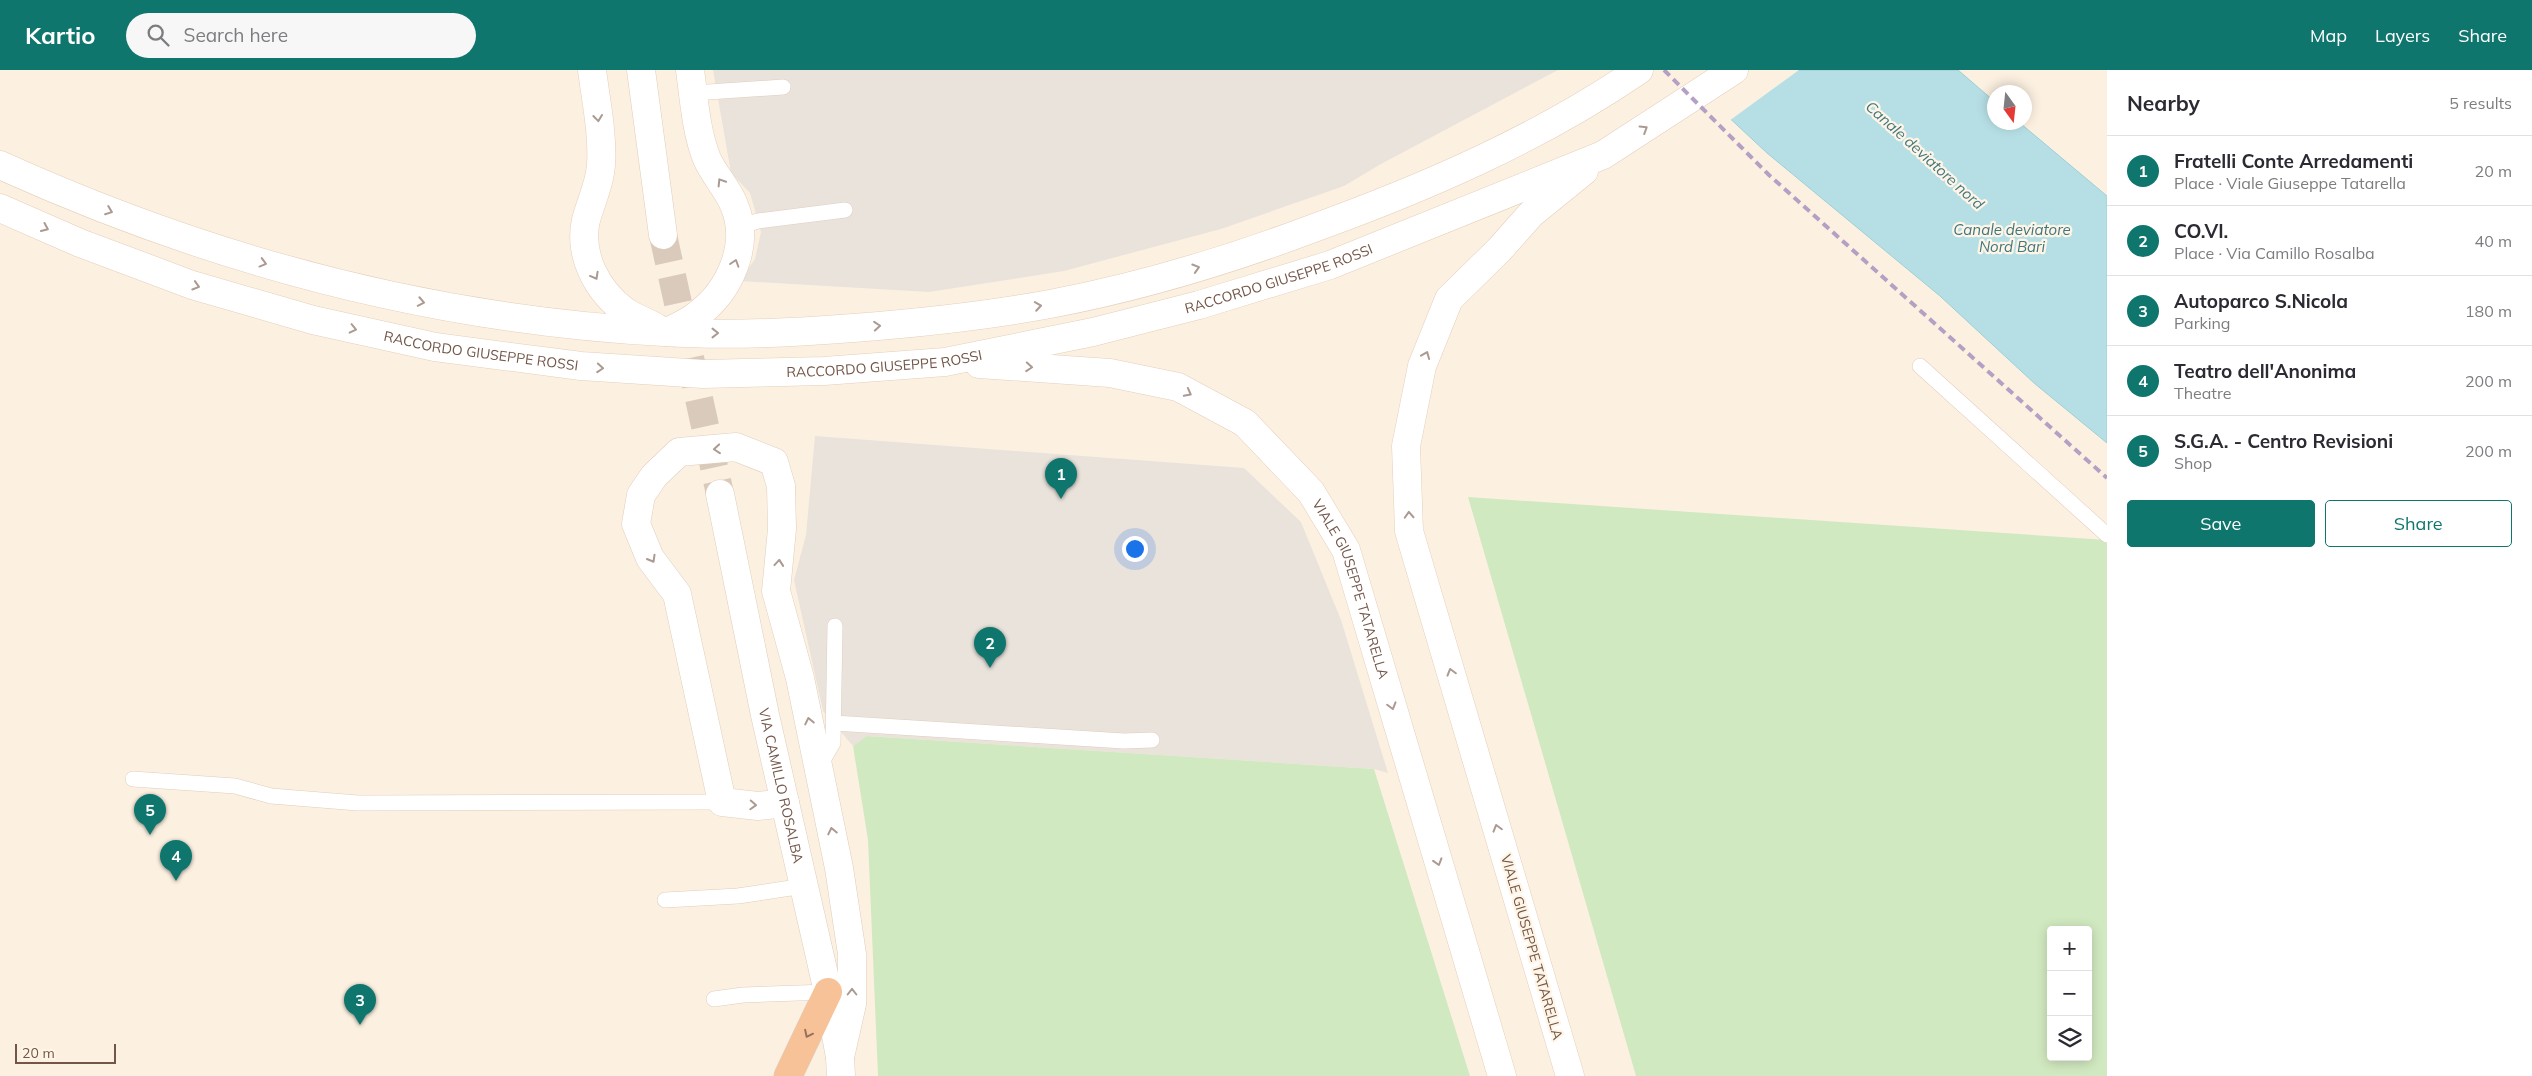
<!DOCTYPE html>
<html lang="en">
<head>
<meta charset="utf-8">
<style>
  body { margin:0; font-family:Mulish,sans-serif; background:#f7f7f7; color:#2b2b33 }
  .controls { position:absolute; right:15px; bottom:15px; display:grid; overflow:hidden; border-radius:5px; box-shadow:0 2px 12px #0003 }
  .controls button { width:45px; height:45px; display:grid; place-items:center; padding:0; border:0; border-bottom:1px solid #e1e1e2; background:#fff; color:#2b2b33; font:25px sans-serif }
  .compass { position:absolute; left:1987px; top:15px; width:45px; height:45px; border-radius:50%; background:#fff; box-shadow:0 2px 12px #0003; rotate:165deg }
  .scale { position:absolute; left:15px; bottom:12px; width:101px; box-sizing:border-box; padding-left:5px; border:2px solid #735648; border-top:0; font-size:14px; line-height:18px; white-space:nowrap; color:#735648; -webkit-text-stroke:4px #fff5e6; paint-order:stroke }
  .you { position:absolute; left:1134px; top:478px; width:18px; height:18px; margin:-12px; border:4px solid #fff; border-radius:50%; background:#1a73e8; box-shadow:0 0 0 8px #1a73e833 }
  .badge { display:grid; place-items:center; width:32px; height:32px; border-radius:50%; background:#0f766e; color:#fff; font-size:16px; font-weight:700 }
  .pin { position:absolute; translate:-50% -41px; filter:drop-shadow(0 1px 2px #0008) }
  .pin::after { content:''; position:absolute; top:26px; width:18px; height:15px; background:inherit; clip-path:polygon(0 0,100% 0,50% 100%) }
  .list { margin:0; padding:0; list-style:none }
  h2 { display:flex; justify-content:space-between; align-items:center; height:65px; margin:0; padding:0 20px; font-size:21px }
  h2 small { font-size:16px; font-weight:400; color:#7c7c81 }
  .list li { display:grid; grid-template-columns:32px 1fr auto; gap:15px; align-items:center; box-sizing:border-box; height:70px; padding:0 20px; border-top:1px solid #e1e1e2 }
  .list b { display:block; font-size:19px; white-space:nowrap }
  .list p { margin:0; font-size:16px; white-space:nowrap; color:#7c7c81 }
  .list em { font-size:16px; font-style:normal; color:#7c7c81 }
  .actions { display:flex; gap:10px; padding:15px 20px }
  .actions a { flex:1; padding:11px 0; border:1px solid #0f766e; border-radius:5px; text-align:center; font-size:18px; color:#0f766e }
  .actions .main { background:#0f766e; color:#fff }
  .icon { flex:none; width:28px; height:28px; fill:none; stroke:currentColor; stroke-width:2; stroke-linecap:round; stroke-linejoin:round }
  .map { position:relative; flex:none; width:2107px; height:1006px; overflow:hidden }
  header { display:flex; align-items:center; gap:30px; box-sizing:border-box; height:70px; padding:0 25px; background:#0f766e; color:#fff }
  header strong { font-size:24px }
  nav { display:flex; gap:28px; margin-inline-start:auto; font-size:18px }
  .search { width:350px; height:45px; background:#f7f7f7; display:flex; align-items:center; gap:12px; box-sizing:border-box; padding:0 18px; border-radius:28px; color:#7c7c81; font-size:19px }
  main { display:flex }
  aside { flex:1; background:#fff }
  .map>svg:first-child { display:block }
  .industrial { fill:#eae3dc }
  .green { fill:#d1e9c0; fill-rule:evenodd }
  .water { fill:#b6dfe5; stroke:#9cced7 }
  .pier { fill:#fcf1e1 }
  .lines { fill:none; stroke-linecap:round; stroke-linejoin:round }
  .tertiary-tunnel { stroke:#dacabb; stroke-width:28; stroke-dasharray:28 14; stroke-linecap:butt }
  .service-casing { stroke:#e0cdbd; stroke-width:16 }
  .minor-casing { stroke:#e0cdbd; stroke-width:29 }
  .tertiary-casing { stroke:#e0cdbd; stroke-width:29 }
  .secondary-casing { stroke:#e5cebb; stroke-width:29 }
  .trunk-casing { stroke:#dbd3cf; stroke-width:29 }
  .service { stroke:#fff; stroke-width:15 }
  .minor { stroke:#fff; stroke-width:28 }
  .tertiary { stroke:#fff; stroke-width:28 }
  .secondary { stroke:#fff; stroke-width:28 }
  .trunk { stroke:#f8c298; stroke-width:28 }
  .rail { stroke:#b3a0c4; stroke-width:4; stroke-dasharray:8 5; stroke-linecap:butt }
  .oneway { stroke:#ab9a91 }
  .oneway2 { stroke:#94715c }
  .labels { text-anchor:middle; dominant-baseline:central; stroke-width:4.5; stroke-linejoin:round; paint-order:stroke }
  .street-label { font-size:14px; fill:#735648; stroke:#fff5e6 }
  .water-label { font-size:15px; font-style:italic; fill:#3f767f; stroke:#fff5e6 }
</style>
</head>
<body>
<header>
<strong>Kartio</strong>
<div class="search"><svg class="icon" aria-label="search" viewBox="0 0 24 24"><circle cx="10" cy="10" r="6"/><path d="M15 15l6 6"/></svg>Search here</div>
<nav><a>Map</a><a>Layers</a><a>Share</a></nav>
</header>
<main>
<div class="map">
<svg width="2107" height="1006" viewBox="0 0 2107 1006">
  <rect width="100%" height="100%" fill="#fcf1e1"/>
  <g class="industrial">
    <polygon points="713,0 1558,0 1381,94 1344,116 1221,159 1064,201 929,222 740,211 755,189 761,162 750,123 731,103"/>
    <polygon points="815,366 1244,398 1301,452 1341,550 1388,703 1374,699 868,666 853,676 823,641 794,510 806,465"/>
  </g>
  <g class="green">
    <path d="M1468 427 2107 470V1006H1636ZM2051 860H2088V987H2051Z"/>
    <polygon points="867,666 1374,699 1470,1006 878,1006 868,770 853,676"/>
  </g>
  <polygon class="water" points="1678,0 1958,0 1994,31 1994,52 2020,53 2107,126 2107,373 2034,313 1940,226 1767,83"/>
  <polygon class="pier" points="1676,0 1799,0 1729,51"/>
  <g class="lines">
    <polyline class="tertiary-tunnel" points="663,165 720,424"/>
    <defs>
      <g id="service">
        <polyline points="693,23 783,17"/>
        <polyline points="741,156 758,151 845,140"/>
        <polyline points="1920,296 2107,465"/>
        <polyline points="834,653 1124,671 1152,670"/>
        <polyline points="819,697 833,673 835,556"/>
        <polyline points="133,709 235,716 271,726 358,733 722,732"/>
        <polyline points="665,830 738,826 804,816"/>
        <polyline points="714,929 743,925 828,922"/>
      </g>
      <polyline id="minor" points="785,733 758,736 722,732 677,524 650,488 636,454 641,425 654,406 679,382 736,377 774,392 781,416 782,459 776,521 800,608 839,798 852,884 852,934 840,987"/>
      <g id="tertiary">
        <polyline points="641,0 663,165"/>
        <path id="s1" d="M720 424 765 645 828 922 840 987 841 1006"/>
      </g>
      <g id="secondary">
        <path d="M592 0C596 31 603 64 601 95 600 114 591 131 586 150 578 185 597 221 626 242 635 248 647 252 657 258"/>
        <path d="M0 95C210 190 434 250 664 262 727 266 791 263 853 258 919 253 985 246 1050 234 1140 217 1229 190 1314 158 1427 117 1540 68 1639 0"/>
        <path id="s2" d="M0 138 80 173 192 215 313 250 435 277 581 296 703 304 824 301 945 292 1093 262 1199 235 1330 195 1603 85 1734 0"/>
        <path d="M667 262C677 257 689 252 697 245 730 221 751 174 734 135 728 119 714 105 707 89 696 62 694 29 690 0"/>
        <path id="s3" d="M979 294 1110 303 1178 317 1245 353 1311 422 1346 480 1502 1006"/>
        <polyline points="1570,1006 1409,461 1406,376 1422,296 1449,229 1499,180 1531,144 1584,101"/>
      </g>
      <polyline id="trunk" points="788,1006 828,922"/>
    </defs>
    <use href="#service" class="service-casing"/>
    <use href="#minor" class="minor-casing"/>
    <use href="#tertiary" class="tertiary-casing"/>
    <use href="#secondary" class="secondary-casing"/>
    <use href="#trunk" class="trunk-casing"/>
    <use href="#service" class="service"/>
    <use href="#minor" class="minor"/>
    <use href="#tertiary" class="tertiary"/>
    <use href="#secondary" class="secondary"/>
    <use href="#trunk" class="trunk"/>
    <polyline class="rail" points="1664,0 1769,105 2107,408"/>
  </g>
  <defs><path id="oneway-chevron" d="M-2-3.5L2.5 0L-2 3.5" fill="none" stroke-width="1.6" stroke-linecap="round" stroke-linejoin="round" transform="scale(1.25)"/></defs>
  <g class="oneway">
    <use href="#oneway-chevron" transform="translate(598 48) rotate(83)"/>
    <use href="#oneway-chevron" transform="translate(1644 59) rotate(-32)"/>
    <use href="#oneway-chevron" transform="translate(721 112) rotate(-122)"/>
    <use href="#oneway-chevron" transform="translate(109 141) rotate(21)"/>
    <use href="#oneway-chevron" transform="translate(45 158) rotate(24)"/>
    <use href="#oneway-chevron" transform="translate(263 193) rotate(15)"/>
    <use href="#oneway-chevron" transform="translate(735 193) rotate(-72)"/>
    <use href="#oneway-chevron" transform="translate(1196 198) rotate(-17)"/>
    <use href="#oneway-chevron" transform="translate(595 206) rotate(61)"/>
    <use href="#oneway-chevron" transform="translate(196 216) rotate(17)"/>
    <use href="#oneway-chevron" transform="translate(421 232) rotate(11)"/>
    <use href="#oneway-chevron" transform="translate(1038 236) rotate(-9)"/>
    <use href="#oneway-chevron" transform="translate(877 256) rotate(-5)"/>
    <use href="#oneway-chevron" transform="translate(353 259) rotate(13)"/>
    <use href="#oneway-chevron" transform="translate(715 263)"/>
    <use href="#oneway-chevron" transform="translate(1426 285) rotate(-68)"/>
    <use href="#oneway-chevron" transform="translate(1029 297) rotate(4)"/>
    <use href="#oneway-chevron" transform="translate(600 298) rotate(4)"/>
    <use href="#oneway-chevron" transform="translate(1188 323) rotate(28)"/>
    <use href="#oneway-chevron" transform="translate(717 379) rotate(175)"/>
    <use href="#oneway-chevron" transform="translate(1409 445) rotate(-93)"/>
    <use href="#oneway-chevron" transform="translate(652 489) rotate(60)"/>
    <use href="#oneway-chevron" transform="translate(779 493) rotate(-85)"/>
    <use href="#oneway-chevron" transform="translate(1451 602) rotate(-106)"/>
    <use href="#oneway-chevron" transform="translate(1392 636) rotate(74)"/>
    <use href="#oneway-chevron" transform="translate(809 651) rotate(-102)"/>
    <use href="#oneway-chevron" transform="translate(753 735) rotate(3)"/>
    <use href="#oneway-chevron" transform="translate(1497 758) rotate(-106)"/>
    <use href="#oneway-chevron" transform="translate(832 761) rotate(-102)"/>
    <use href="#oneway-chevron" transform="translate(1438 792) rotate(73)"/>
    <use href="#oneway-chevron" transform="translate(852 922) rotate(-90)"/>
  </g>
  <use class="oneway2" href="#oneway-chevron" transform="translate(808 964) rotate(116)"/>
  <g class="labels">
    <g class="street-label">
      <text stroke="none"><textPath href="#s2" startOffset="1314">RACCORDO GIUSEPPE ROSSI</textPath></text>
      <text stroke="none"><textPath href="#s2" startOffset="504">RACCORDO GIUSEPPE ROSSI</textPath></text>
      <text stroke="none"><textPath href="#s2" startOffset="909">RACCORDO GIUSEPPE ROSSI</textPath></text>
      <text stroke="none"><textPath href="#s3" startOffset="478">VIALE GIUSEPPE TATARELLA</textPath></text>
      <text stroke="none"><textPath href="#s1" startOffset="298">VIA CAMILLO ROSALBA</textPath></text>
      <text transform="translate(1532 877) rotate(74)">VIALE GIUSEPPE TATARELLA</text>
    </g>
    <g class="water-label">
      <text transform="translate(1925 85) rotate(42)">Canale deviatore nord</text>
      <text x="2012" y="159">Canale deviatore<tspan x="2012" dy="17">Nord Bari</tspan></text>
    </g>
  </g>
</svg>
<div class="controls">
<button>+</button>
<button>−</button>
<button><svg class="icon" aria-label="layers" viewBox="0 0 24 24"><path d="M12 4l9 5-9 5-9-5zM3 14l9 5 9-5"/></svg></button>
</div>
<svg class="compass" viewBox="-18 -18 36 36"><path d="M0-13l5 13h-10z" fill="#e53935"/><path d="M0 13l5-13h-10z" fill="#7c7c81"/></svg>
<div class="scale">20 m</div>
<div class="you"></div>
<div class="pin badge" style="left:1061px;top:429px">1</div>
<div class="pin badge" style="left:990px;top:598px">2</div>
<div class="pin badge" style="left:360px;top:955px">3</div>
<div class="pin badge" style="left:176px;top:811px">4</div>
<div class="pin badge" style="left:150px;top:765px">5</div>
</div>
<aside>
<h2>Nearby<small>5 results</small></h2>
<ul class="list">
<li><span class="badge">1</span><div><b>Fratelli Conte Arredamenti</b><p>Place · Viale Giuseppe Tatarella</p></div><em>20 m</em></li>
<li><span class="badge">2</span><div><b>CO.VI.</b><p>Place · Via Camillo Rosalba</p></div><em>40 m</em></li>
<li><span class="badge">3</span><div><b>Autoparco S.Nicola</b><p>Parking</p></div><em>180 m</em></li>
<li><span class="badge">4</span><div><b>Teatro dell'Anonima</b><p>Theatre</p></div><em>200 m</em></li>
<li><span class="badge">5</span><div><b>S.G.A. - Centro Revisioni</b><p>Shop</p></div><em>200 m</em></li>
</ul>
<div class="actions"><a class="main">Save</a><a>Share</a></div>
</aside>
</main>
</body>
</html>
